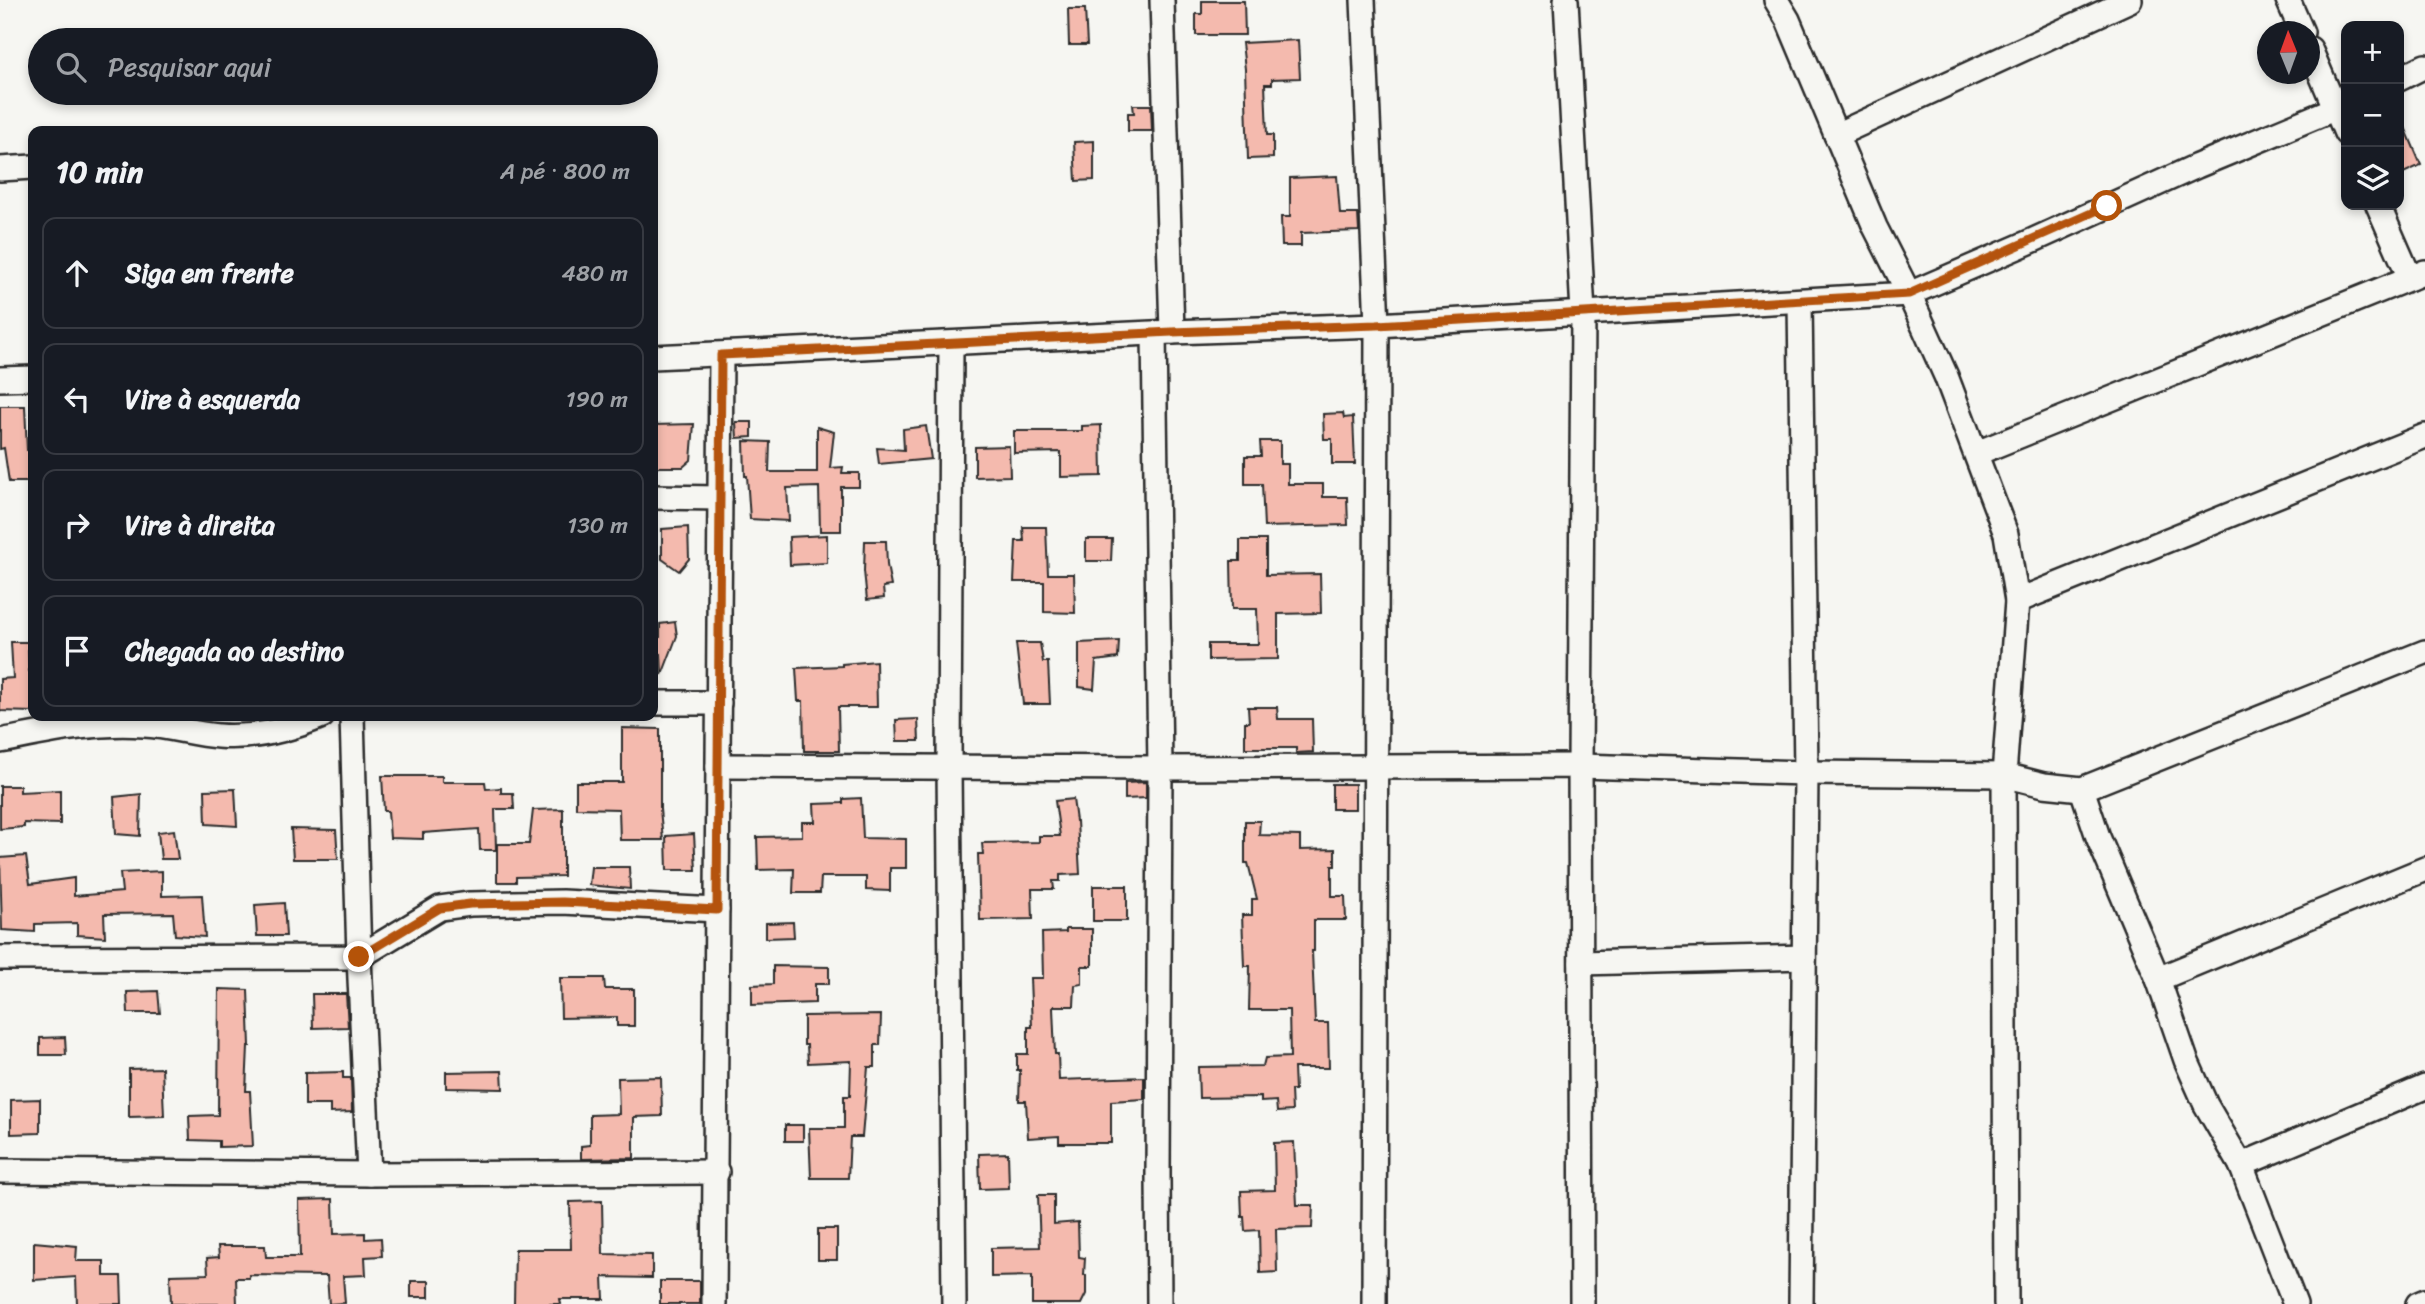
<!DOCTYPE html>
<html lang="pt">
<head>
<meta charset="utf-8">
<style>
  body { margin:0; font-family:Sriracha,sans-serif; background:#242831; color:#f1f3f6 }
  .controls { position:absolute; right:21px; top:21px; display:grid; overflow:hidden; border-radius:14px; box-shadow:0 4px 10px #0003 }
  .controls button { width:63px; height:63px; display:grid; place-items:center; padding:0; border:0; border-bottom:2px solid #363941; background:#171b24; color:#f1f3f6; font:35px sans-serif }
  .compass { position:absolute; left:2257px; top:21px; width:63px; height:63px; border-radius:50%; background:#171b24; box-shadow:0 4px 10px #0003; rotate:359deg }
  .stop { position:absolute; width:21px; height:21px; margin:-16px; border:5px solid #b45309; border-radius:50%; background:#fff }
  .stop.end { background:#b45309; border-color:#fff; box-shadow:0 2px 7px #0008 }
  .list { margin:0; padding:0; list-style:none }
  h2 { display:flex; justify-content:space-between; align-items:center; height:91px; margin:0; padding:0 28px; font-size:30px }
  h2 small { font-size:23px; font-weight:400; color:#9ea1a6 }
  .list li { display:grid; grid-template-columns:46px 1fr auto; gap:21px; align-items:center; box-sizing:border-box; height:112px; margin:0 14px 14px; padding:0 14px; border:2px solid #363941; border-radius:14px }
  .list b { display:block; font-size:26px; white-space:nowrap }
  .list em { font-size:23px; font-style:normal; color:#9ea1a6 }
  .icon { flex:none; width:38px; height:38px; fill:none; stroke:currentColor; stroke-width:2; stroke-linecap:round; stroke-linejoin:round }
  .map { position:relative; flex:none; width:2425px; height:1304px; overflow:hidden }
  .search { position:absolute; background:#171b24; box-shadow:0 4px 10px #0003; left:28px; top:28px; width:630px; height:77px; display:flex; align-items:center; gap:18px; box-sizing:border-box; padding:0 24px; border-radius:38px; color:#9ea1a6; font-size:26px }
  .panel { position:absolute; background:#171b24; box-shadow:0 4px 10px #0003; left:28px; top:126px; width:630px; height:595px; border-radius:14px }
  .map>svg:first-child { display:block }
  .building { fill:#f4baae; stroke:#2b2b2b; stroke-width:2 }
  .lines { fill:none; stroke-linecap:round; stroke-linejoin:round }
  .minor-casing { stroke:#2b2b2b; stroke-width:28 }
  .minor { stroke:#f6f6f2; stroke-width:23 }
  .route { stroke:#b45309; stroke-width:9 }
</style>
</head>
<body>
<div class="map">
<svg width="2425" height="1304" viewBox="0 0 2425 1304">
  <rect width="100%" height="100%" fill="#f6f6f2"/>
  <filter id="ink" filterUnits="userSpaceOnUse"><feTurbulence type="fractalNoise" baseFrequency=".0143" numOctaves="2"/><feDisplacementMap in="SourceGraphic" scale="14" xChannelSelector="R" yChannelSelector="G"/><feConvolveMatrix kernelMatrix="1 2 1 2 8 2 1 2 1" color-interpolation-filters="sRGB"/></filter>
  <g filter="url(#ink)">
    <g class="building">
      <polygon points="1202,1 1244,1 1245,35 1196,35 1196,14 1202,14"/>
      <polygon points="1068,9 1085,9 1087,45 1069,45"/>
      <polygon points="1298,40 1300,78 1272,79 1272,84 1265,84 1267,135 1273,135 1273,158 1248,159 1245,69 1242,43"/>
      <polygon points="1133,105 1151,105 1152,131 1128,131 1128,113 1134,113"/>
      <polygon points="2399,113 2421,165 2399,175"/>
      <polygon points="1094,141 1094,180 1076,181 1074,142"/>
      <polygon points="1337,176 1340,214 1358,214 1359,231 1301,233 1301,246 1282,246 1281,217 1290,217 1290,178"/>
      <polygon points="0,406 25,406 27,450 33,450 33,482 9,482 4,448 0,449"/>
      <polygon points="1343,413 1344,418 1353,417 1355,464 1332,464 1332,439 1324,439 1323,414"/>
      <polygon points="736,422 752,422 752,437 737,438"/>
      <polygon points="694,424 691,460 683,467 653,467 653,425"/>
      <polygon points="1101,425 1102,476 1061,477 1061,452 1014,453 1014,431 1082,431 1082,426"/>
      <polygon points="926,426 931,459 879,464 877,448 904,450 903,429"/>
      <polygon points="817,427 834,432 830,468 843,467 842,473 859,473 859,487 841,487 841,531 820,531 819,487 787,488 789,521 750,519 747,476 745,476 744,441 770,442 769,472 817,472"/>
      <polygon points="1260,441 1280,441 1280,464 1288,464 1288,484 1323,484 1323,497 1347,497 1348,525 1264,527 1262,484 1245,484 1245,456 1261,456"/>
      <polygon points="1009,446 1010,476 975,477 975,447"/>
      <polygon points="688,527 689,559 679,571 662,559 662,529"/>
      <polygon points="1023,527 1046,527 1048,574 1074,574 1075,613 1044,612 1044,582 1014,582 1016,541 1024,541"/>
      <polygon points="827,535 827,563 790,565 789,537"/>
      <polygon points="1086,539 1112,539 1111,561 1086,561"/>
      <polygon points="1240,540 1266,540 1266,575 1320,574 1321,613 1278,614 1278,659 1208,660 1208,644 1258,644 1257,609 1232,609 1231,561 1240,561"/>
      <polygon points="865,541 886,541 887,565 891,586 883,587 884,598 867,600 864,571"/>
      <polygon points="675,622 677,636 662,675 661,654 653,653 653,637 660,637 660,624"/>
      <polygon points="1119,641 1118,658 1096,661 1094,689 1079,687 1079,643"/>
      <polygon points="11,642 28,642 29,671 33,671 33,712 0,711 0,679 13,678"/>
      <polygon points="1016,643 1040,643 1043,662 1048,662 1050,704 1023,704"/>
      <polygon points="876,661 877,707 838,707 839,751 804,751 803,701 798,701 796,668 842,666 842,664"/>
      <polygon points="1248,707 1277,707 1278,719 1312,719 1313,752 1296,753 1296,748 1245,748 1245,722 1249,722"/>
      <polygon points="918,719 919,741 897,741 896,720"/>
      <polygon points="622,728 660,729 660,809 663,840 620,840 619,809 576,808 576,782 622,782"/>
      <polygon points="382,776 442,776 442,782 485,782 486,789 501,788 501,793 513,793 514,809 495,809 496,850 480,850 479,829 423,833 423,839 390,838 388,811 384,811"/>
      <polygon points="1146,782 1146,798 1125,799 1125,783"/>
      <rect x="1332" y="784" width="23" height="25"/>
      <polygon points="0,786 20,786 20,792 60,790 60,824 24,823 24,827 0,829"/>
      <polygon points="235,789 237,826 206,824 205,790"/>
      <polygon points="141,794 140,836 116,834 114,797"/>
      <polygon points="861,798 863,838 906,839 906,868 890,868 890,891 866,890 866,877 821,877 820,893 793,893 794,869 758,870 757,837 802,836 802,822 815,822 814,804 843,803 843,799"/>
      <polygon points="1073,799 1076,821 1077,821 1080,874 1060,875 1060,881 1053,881 1054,889 1032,889 1033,919 980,920 978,854 983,854 982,843 1039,842 1039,836 1060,836 1055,801"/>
      <polygon points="563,809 563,876 516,877 516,882 497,882 497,844 529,844 533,810"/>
      <polygon points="1245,821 1260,821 1259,835 1300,836 1300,850 1335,849 1335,866 1332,866 1332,896 1345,896 1346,920 1314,920 1314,951 1312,951 1315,1023 1328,1023 1329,1068 1294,1068 1295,1090 1291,1090 1292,1111 1277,1112 1276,1101 1261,1102 1261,1097 1199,1098 1198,1067 1263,1066 1265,1058 1290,1057 1289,1010 1249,1010 1250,966 1244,966 1242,915 1252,915 1252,899 1257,899 1248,863 1245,863"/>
      <polygon points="291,829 336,830 338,859 293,859"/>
      <polygon points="174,830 178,859 161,859 158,832"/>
      <polygon points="694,834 696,870 667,870 666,836"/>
      <polygon points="26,856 30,884 74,878 74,896 122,892 120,873 162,871 162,896 202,895 205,937 175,935 173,913 104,914 105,937 77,935 77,923 35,924 35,932 2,930 0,858"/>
      <polygon points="591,867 629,867 630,889 589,885"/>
      <rect x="1093" y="886" width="34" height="35"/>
      <polygon points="284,903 286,936 257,936 255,905"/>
      <polygon points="793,922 794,937 766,938 766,923"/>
      <polygon points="1066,929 1092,929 1092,966 1082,966 1082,984 1075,985 1074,1006 1054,1006 1053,1008 1055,1054 1058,1054 1059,1080 1144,1077 1144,1099 1111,1101 1111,1143 1059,1143 1059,1136 1028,1138 1026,1101 1019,1101 1020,1070 1017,1070 1017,1054 1028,1054 1028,1027 1032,1027 1030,978 1043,978 1042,933 1066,932"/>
      <polygon points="773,966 829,967 829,984 815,984 815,1003 752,1005 752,985 773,984"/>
      <polygon points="560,978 604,978 605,989 634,989 634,1026 617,1026 617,1017 561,1018"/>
      <polygon points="219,989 248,990 250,1046 248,1046 246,1091 250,1091 253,1146 219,1147 219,1141 190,1140 189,1116 218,1115"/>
      <polygon points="158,991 160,1013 128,1013 127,992"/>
      <polygon points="312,994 346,994 348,1027 313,1028"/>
      <polygon points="881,1015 880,1045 875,1045 875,1067 868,1067 862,1137 850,1137 848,1178 811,1178 809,1128 844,1128 844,1096 850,1096 851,1061 808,1063 807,1045 804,1045 804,1016"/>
      <polygon points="65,1037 66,1055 40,1055 40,1038"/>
      <polygon points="162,1068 164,1116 129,1117 129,1069"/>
      <polygon points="502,1071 503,1089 446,1088 446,1072"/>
      <polygon points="343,1072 343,1078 351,1078 352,1112 330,1113 330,1105 305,1105 305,1073"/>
      <polygon points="661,1077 662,1116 634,1117 634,1158 581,1159 581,1146 590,1145 590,1115 619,1114 618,1078"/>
      <polygon points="40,1099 40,1133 11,1134 11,1100"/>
      <rect x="785" y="1125" width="18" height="16"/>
      <polygon points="1294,1142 1297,1205 1313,1205 1312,1228 1276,1229 1277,1272 1260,1273 1259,1230 1245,1231 1244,1217 1242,1217 1241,1191 1275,1190 1274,1143"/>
      <polygon points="1008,1153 1009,1188 980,1189 979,1154"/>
      <polygon points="1038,1195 1054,1195 1054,1224 1078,1222 1079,1257 1085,1258 1084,1275 1086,1275 1086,1294 1081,1304 1032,1304 1032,1276 991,1277 991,1248 1040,1247"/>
      <polygon points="333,1199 334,1234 365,1233 365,1239 381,1238 382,1256 365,1257 366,1275 343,1276 345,1303 329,1304 327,1276 249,1275 249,1278 236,1278 237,1304 171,1304 170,1275 208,1274 207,1258 219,1257 218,1246 265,1246 266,1257 300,1257 299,1200"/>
      <polygon points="602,1201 603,1254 652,1255 652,1278 603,1277 604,1299 560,1299 561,1304 514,1304 515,1249 571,1249 570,1202"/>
      <rect x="818" y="1229" width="19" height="31"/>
      <polygon points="34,1242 77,1246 76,1261 104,1261 104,1276 121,1276 122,1304 77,1304 76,1277 34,1280"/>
      <rect x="411" y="1281" width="18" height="16"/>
      <rect x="660" y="1281" width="40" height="23"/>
    </g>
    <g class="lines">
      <defs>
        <g id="minor">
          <polyline points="1162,0 1172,332"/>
          <polyline points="1363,0 1377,325 1374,1304"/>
          <polyline points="1566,0 1583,313 1580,766 1582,1304"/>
          <polyline points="1776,0 1788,20 1875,227 1909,294 1946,376 2006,534 2017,601 2004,775 2006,1304"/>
          <polyline points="2288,0 2302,32"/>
          <polyline points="2310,49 2346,133"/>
          <polyline points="2399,79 2425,66"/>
          <polyline points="1836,135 2130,0"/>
          <polyline points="0,169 33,167"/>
          <polyline points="2378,205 2410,278"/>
          <polyline points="1800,301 1806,773 1801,1304"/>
          <polyline points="1154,334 1160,768 1158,1175 1159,1304"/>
          <polyline points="951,344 949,766 954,1304"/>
          <polyline points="653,357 1172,332 1377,325 1909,294 2027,243 2197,166 2346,104"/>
          <polyline points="0,379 33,378"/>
          <polyline points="1977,453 2425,272"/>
          <polyline points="653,497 720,498"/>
          <polyline points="2017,601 2425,436"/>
          <polyline points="653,703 719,703"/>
          <polyline points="352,716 359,957 369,1174"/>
          <path d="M0 741C48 732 94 721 144 725 169 726 193 734 218 736 255 739 289 730 322 716"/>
          <polyline points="718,766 1160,768 1580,766 1806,773 2004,775 2044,785 2082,789 2425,652"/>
          <polyline points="2082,789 2098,837 2158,979 2186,1060 2206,1105 2241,1165 2425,1087"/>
          <polyline points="0,958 359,957 440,908 470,904 562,902 717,910"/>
          <polyline points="1581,963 1804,957"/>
          <polyline points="2158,979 2425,869"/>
          <polyline points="2241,1165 2295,1304"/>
          <polyline points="0,1171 369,1174 717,1172"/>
          <polyline points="714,1304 721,355"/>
          <polyline points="2418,1304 2425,1301"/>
        </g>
      </defs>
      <use href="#minor" class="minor-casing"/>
      <use href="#minor" class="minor"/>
    </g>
  </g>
  <g class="lines" filter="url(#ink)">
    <polyline class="route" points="359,957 440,908 470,904 562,902 717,910 721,355 1172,332 1377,325 1909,294 2107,206"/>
  </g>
</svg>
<div class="controls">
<button>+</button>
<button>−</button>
<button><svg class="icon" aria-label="layers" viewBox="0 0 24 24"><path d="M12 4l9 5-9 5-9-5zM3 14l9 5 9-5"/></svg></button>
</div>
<svg class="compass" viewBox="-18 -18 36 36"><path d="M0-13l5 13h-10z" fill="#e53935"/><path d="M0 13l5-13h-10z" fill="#9ea1a6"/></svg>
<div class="stop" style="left:2107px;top:206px"></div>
<div class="stop end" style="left:359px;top:957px"></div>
<div class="search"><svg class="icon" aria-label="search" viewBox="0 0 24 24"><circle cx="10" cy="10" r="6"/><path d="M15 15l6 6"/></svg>Pesquisar aqui</div>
<section class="panel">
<h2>10 min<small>A pé · 800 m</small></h2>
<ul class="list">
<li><svg class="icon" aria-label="ahead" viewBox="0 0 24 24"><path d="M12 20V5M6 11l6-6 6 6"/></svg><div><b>Siga em frente</b></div><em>480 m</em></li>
<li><svg class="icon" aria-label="left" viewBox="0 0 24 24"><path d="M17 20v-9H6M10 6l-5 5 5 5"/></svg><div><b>Vire à esquerda</b></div><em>190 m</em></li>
<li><svg class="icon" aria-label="right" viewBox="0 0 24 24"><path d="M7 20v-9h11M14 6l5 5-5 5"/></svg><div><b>Vire à direita</b></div><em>130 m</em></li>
<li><svg class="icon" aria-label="arrive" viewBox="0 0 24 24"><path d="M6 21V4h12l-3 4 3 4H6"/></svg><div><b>Chegada ao destino</b></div></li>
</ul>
</section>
</div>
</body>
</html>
